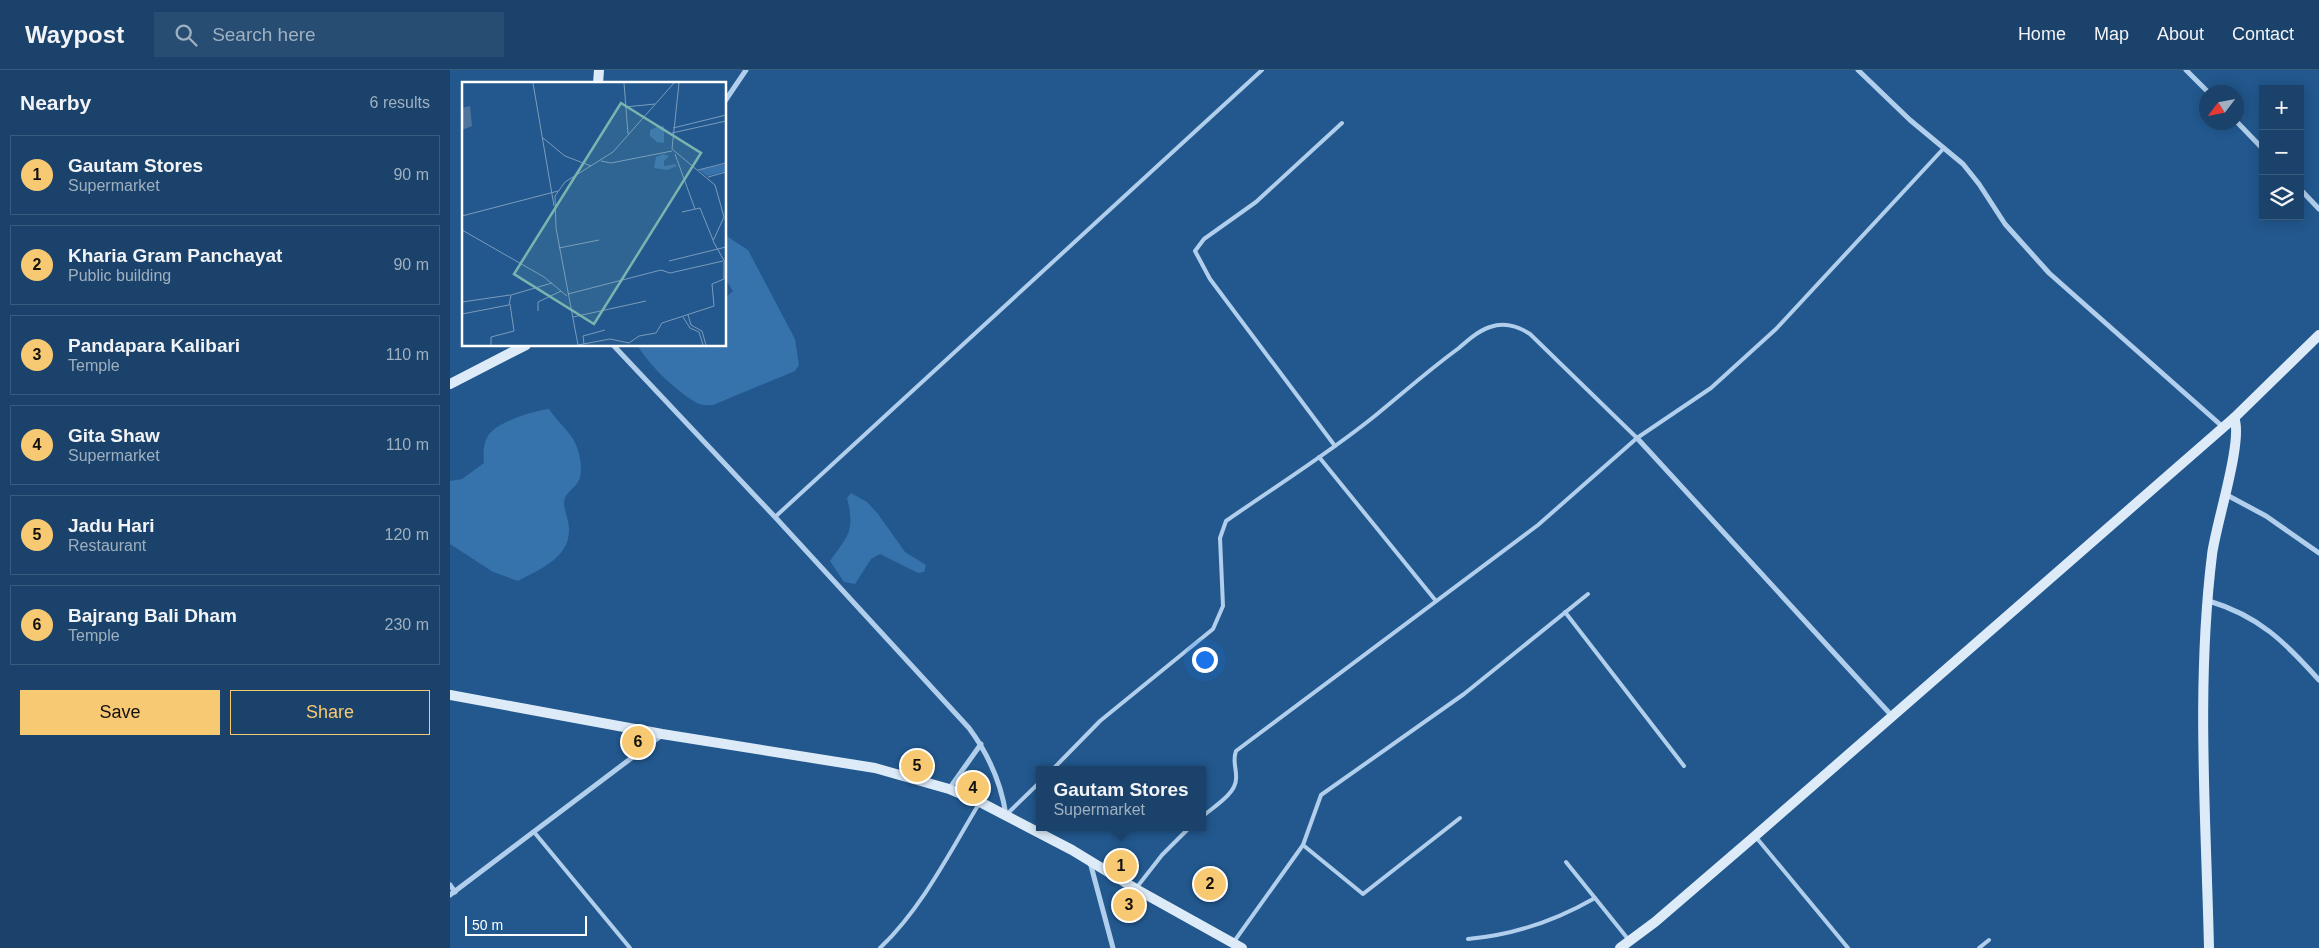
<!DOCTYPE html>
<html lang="en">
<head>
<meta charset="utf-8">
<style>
  body { margin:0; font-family:Arial,sans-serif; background:#274d72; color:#f1f3f6 }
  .controls { position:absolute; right:15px; top:15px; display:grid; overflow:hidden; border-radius:0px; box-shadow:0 2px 12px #0003 }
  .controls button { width:45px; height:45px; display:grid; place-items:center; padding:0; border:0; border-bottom:1px solid #385b7e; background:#1a426a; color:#f1f3f6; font:25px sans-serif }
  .compass { position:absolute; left:1749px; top:15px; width:45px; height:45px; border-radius:50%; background:#1a426a; box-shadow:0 2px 12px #0003; rotate:238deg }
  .scale { position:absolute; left:15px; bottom:12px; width:122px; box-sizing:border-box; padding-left:5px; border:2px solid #fff; border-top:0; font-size:14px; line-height:18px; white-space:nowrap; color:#fff; -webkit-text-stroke:4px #22588e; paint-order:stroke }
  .you { position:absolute; left:754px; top:589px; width:18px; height:18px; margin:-12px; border:4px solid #fff; border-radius:50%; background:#1a73e8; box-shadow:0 0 0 8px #1a73e833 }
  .badge { display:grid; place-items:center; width:32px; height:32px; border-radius:50%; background:#f8c973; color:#111; font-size:16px; font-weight:700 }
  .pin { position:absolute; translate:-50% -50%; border:2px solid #fff; box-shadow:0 1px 5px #0006 }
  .popup { position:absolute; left:586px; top:696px; width:170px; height:65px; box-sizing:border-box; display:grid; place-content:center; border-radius:0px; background:#1a426a; filter:drop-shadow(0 1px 4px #0005); font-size:16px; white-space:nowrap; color:#9fb0c1 }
  .popup b { font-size:19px; color:#f1f3f6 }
  .popup::after { content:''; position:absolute; left:50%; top:100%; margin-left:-10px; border:10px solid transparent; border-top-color:#1a426a }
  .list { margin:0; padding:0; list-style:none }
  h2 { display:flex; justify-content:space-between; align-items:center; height:65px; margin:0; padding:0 20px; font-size:21px }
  h2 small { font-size:16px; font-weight:400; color:#9fb0c1 }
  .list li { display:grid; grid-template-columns:32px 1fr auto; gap:15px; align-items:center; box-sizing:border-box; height:80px; margin:0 10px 10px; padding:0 10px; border:1px solid #385b7e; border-radius:0px }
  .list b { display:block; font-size:19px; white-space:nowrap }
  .list p { margin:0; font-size:16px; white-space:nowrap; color:#9fb0c1 }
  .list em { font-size:16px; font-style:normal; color:#9fb0c1 }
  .actions { display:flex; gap:10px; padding:15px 20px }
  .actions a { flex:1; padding:11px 0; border:1px solid #f8c973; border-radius:0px; text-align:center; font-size:18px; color:#f8c973 }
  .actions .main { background:#f8c973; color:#111 }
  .icon { flex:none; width:28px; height:28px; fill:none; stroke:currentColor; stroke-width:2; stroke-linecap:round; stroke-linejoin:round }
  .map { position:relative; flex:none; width:1869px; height:878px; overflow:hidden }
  header { display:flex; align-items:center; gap:30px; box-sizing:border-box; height:70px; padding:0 25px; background:#1a426a; border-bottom:1px solid #385b7e }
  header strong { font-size:24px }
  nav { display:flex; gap:28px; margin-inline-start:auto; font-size:18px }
  .search { width:350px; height:45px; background:#274d72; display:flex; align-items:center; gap:12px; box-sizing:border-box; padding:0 18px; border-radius:0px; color:#9fb0c1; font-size:19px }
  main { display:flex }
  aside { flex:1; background:#1a426a }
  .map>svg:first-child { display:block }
  .green { fill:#3672ab }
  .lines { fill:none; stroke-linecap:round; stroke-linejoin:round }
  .lane { stroke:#b1cfec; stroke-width:4 }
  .street { stroke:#b1cfec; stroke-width:5 }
  .secondary { stroke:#ddebf9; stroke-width:10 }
  .inset-road { fill:none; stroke:#7a9bbb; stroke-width:1 }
  .view { fill:#7bb4af; fill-opacity:0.15; stroke:#7bb4af; stroke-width:2.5 }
  .inset-edge { fill:none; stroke:#fff; stroke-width:2.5 }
</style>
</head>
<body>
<header>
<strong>Waypost</strong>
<div class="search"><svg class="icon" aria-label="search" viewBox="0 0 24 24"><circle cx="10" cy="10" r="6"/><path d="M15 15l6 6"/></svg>Search here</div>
<nav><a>Home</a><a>Map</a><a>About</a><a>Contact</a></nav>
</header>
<main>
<aside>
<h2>Nearby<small>6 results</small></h2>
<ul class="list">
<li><span class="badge">1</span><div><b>Gautam Stores</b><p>Supermarket</p></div><em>90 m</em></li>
<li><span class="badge">2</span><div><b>Kharia Gram Panchayat</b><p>Public building</p></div><em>90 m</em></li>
<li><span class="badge">3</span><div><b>Pandapara Kalibari</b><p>Temple</p></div><em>110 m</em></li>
<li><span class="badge">4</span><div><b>Gita Shaw</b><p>Supermarket</p></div><em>110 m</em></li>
<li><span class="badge">5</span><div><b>Jadu Hari</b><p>Restaurant</p></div><em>120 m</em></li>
<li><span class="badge">6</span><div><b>Bajrang Bali Dham</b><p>Temple</p></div><em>230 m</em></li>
</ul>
<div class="actions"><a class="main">Save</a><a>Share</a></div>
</aside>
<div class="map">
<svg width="1869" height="878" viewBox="0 0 1869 878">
  <rect width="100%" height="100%" fill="#22588e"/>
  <g class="green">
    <path d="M275 165 298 180 345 269 349 295 345 301 263 335C258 335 252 336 247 333 226 321 200 296 187 275H275V228L283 221 275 209Z"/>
    <path d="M99 339C106 350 116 358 123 369 129 378 134 400 129 410 126 418 115 422 114 432 114 441 119 450 119 459 120 488 89 500 68 511L43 502 0 474V411L12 409 34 393C33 384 33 374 38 366 46 352 83 341 99 339Z"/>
    <path d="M401 423 417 432 428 444 455 482 476 495 474 502 468 503 430 484 421 489 405 514 394 512 380 491C399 464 405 461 397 428Z"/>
  </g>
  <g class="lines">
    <g class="lane">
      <polyline points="885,376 760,209 745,181 754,169 806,132 892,53"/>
      <polyline points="869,387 986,531"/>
      <polyline points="325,447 812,0"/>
      <polyline points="1115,542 1234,696"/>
      <path d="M602 700 650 651 763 559 773 536 770 468 776 451C826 416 878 384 926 345 953 323 980 299 1009 278 1018 270 1028 261 1040 257 1054 252 1068 256 1080 264L1187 368"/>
      <polyline points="556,745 590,712"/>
      <path d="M752 747C763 737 786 724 786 709 787 698 782 692 786 681L1088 455 1187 368 1261 318 1326 259 1494 78"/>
      <polyline points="84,762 180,878"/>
      <polyline points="1305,766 1398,878"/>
      <polyline points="853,775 913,824 1010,748"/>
      <polyline points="1116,792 1178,869"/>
      <polyline points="687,817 712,785 740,757"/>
      <path d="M1018 869C1064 865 1105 851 1145 828"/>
      <polyline points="783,873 853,775 871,725 1014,624 1138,524"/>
      <path d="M430 878C472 838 500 782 530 732"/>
      <polyline points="1529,878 1539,870"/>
    </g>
    <g class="street">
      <polyline points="1408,0 1460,50 1513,94 1529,114 1555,154 1599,203 1773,357"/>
      <polyline points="1736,0 1758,22"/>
      <polyline points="275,31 296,0"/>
      <polyline points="1786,51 1813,79"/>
      <polyline points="1850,119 1869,139"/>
      <path d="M163 275 325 447 519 658C539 685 551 712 556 745"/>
      <polyline points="1187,368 1442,646"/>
      <polyline points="1775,424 1816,446 1869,483"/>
      <path d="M1759 531C1809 546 1835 572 1869 610"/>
      <polyline points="499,719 531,674"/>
      <polyline points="640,792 663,878"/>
      <polyline points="0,815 5,822"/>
      <polyline points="0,825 212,665"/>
    </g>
    <g class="secondary">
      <polyline points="148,14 149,0"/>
      <polyline points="0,314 76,275"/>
      <polyline points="0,625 212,664 425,698 499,719 530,732 622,780 686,819 792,878"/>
      <polyline points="1170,878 1205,852 1305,766 1784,348 1869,265"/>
      <path d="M1759 878C1756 747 1746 615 1762 485 1765 457 1794 369 1784 348"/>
    </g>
  </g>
  <g transform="translate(12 12)">
    <rect width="264" height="264" fill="#22588e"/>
    <path d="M197 44H202V61L195 60 188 54V48ZM201 72 207 74 202 79V84L213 82 215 84 205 88 192 86 194 75ZM264 82V89L245 94 237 88Z" fill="#3672ab"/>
    <path d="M8 24 10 44 0 48V26Z" fill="#4e749b"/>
    <path class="inset-road" d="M71 1 92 124M162 1 166 52M217 1 210 67 253 103 262 135 251 159 264 182M163 25 193 22M211 46 264 33M210 51 264 39M81 56 103 74 129 84M213 72 233 127M139 79 149 81 210 69M236 88 264 81M246 95 264 90M220 130 238 126 251 158M0 134 96 109M0 148 82 195 105 214M97 166 137 158M207 179 264 165M106 212 199 188 208 191 261 179M0 220 48 213M76 229V220L99 209M0 232 47 223 49 213 90 201M226 233 229 243 240 249 244 263M111 235 184 219M221 235 228 246 237 250 241 263M122 262 121 254 143 248M29 263V255L52 249 48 222M116 263 148 257 167 261 177 254 194 251 200 241 252 224 250 202 262 197V180M116 263 94 146 93 114 103 100 151 70 212 1"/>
    <path class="view" d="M159 21 239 71 132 242 52 192Z"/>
    <rect width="264" height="264" class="inset-edge"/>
  </g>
</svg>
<div class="controls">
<button>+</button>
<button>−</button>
<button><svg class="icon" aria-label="layers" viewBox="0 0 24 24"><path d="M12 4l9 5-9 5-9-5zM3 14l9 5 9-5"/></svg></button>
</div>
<svg class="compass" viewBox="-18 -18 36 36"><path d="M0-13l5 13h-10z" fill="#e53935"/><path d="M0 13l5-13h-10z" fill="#9fb0c1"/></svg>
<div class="scale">50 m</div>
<div class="you"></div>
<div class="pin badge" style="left:671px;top:796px">1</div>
<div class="popup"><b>Gautam Stores</b>Supermarket</div>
<div class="pin badge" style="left:760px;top:814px">2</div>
<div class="pin badge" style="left:679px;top:835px">3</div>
<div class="pin badge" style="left:523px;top:718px">4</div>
<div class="pin badge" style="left:467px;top:696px">5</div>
<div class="pin badge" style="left:188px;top:672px">6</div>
</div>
</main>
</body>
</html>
